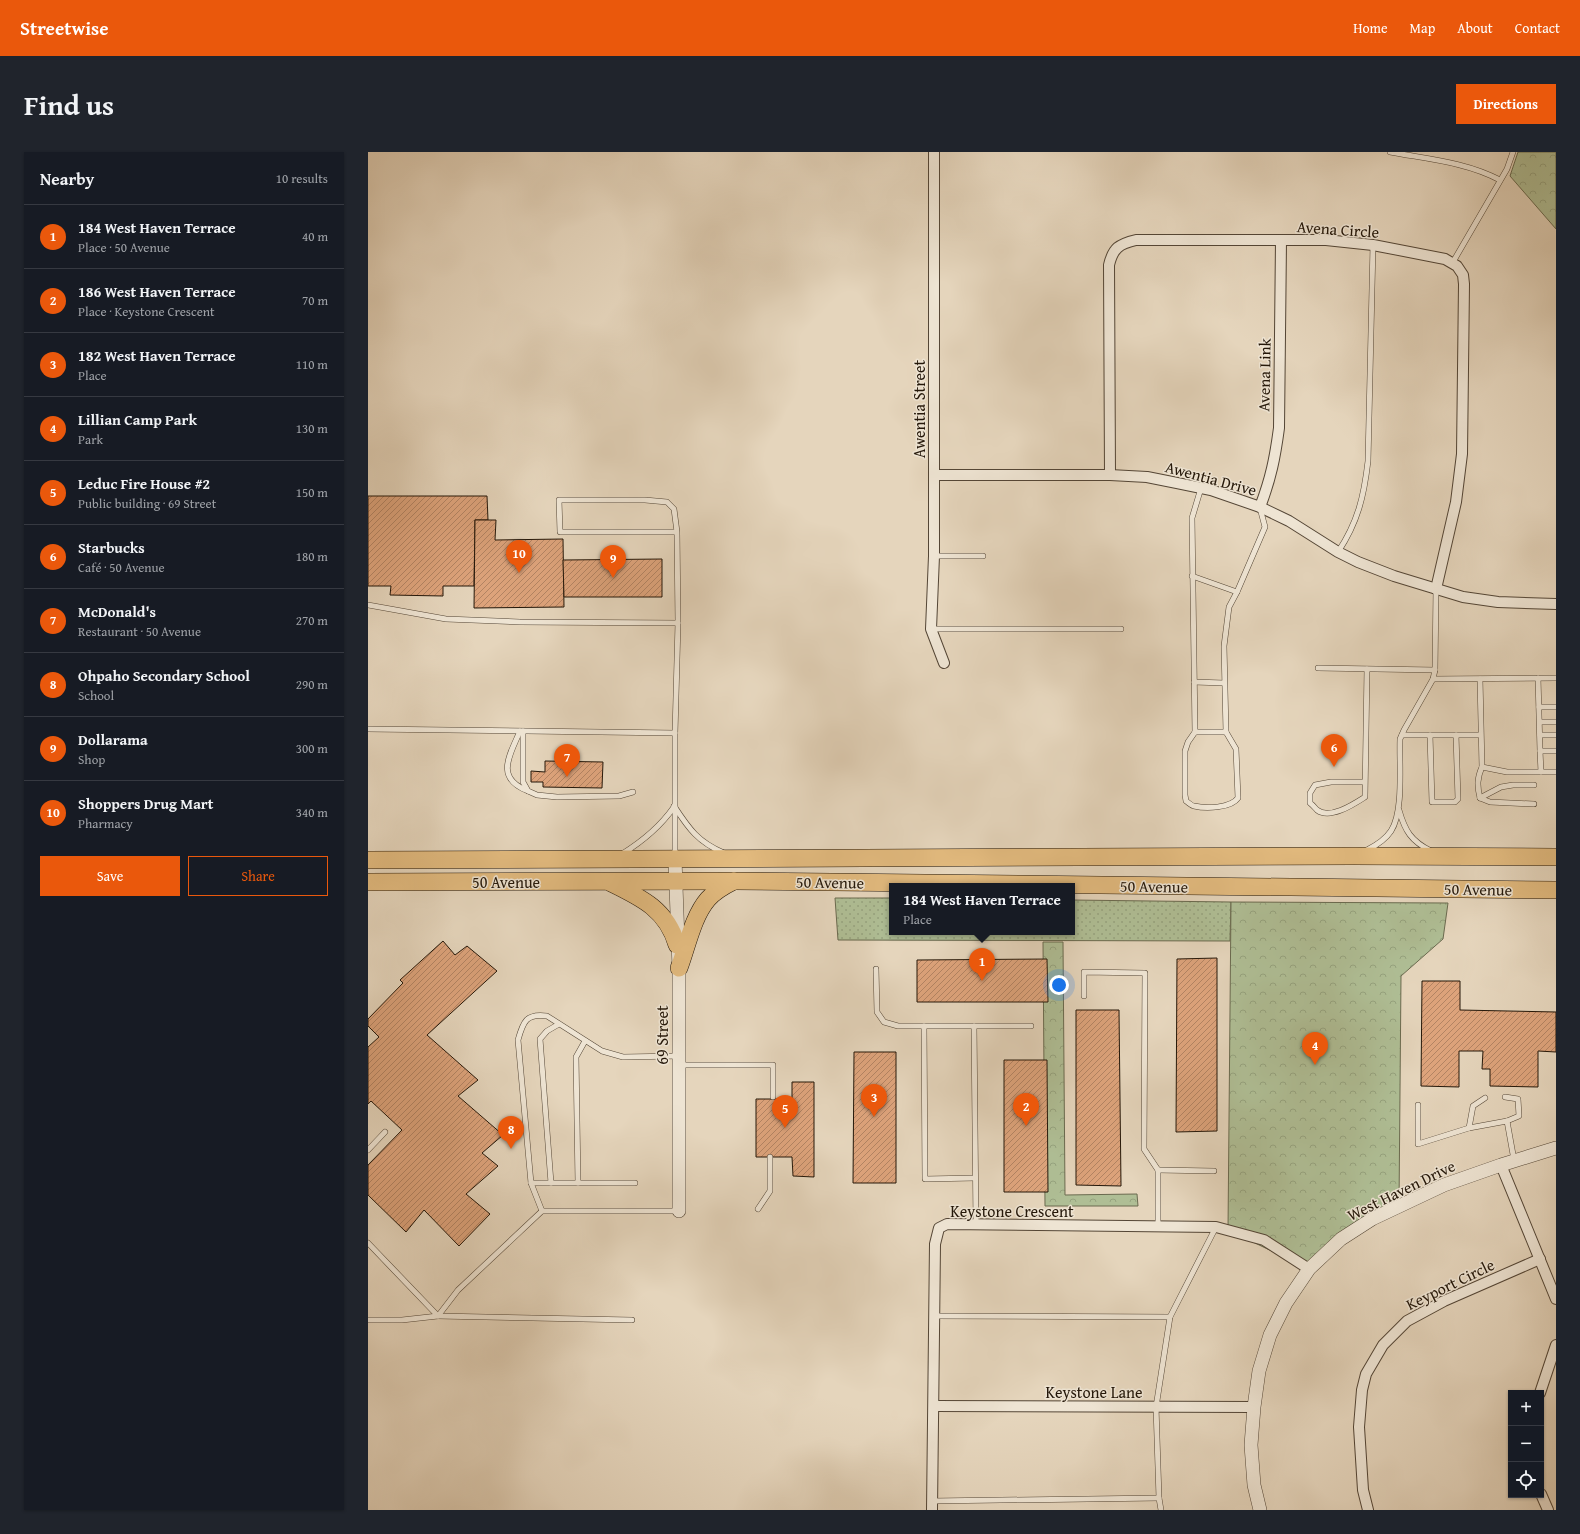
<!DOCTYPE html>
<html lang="en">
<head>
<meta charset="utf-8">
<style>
  body { margin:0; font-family:"Gentium Book Plus",serif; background:#20242c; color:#f1f3f6 }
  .controls { position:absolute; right:12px; bottom:12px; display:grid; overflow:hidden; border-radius:0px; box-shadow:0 1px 3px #0004 }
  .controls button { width:36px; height:36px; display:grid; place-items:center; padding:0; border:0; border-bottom:1px solid #363941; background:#171b24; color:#f1f3f6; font:20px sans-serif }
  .you { position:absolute; left:691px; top:833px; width:14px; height:14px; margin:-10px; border:3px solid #fff; border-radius:50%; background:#1a73e8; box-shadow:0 0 0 6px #1a73e833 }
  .badge { display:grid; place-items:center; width:26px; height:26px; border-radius:50%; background:#ea580c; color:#fff; font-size:13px; font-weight:700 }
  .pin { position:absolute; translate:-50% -33px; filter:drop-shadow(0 1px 2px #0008) }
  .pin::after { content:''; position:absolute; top:21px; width:14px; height:12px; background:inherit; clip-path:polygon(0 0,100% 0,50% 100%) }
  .popup { position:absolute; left:521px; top:731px; width:186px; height:52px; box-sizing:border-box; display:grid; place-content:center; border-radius:0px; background:#171b24; filter:drop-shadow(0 1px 3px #0005); font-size:13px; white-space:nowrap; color:#9ea1a6 }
  .popup b { font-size:15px; color:#f1f3f6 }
  .popup::after { content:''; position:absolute; left:50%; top:100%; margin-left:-8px; border:8px solid transparent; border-top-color:#171b24 }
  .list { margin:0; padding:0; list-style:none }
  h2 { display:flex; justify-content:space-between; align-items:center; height:52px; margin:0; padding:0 16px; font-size:17px }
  h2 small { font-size:13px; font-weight:400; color:#9ea1a6 }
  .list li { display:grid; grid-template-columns:26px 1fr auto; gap:12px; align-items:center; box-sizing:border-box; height:64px; padding:0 16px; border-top:1px solid #363941 }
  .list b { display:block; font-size:15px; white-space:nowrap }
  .list p { margin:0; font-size:13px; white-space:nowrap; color:#9ea1a6 }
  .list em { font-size:13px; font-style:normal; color:#9ea1a6 }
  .actions { display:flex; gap:8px; padding:12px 16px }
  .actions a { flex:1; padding:9px 0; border:1px solid #ea580c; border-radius:0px; text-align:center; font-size:14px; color:#ea580c }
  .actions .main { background:#ea580c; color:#fff }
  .icon { flex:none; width:22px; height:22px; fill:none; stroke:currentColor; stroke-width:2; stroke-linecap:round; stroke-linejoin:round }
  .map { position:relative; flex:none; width:1188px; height:1358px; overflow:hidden; border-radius:0px }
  header { display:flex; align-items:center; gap:24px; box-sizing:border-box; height:56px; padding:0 20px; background:#ea580c; color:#fff }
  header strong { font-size:19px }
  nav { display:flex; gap:22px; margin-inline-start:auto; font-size:14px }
  .intro { display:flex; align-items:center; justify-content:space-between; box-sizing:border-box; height:96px; padding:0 24px }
  h1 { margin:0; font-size:28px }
  .button { padding:10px 18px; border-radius:0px; background:#ea580c; color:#fff; font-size:14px; font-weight:700 }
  main { display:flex; gap:24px; padding:0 24px }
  aside { flex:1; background:#171b24; border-radius:0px; box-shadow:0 1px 3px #0004 }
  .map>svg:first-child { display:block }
  .grass { fill:url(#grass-dots); stroke:#6a6a4f }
  .park { fill:url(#park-crowns); stroke:#6a6a4f }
  .building { fill:url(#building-hatch); stroke:#241709 }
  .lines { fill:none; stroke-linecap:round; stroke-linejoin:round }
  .service-casing { stroke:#544636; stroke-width:6 }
  .minor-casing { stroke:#544636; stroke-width:12 }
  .tertiary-casing { stroke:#544636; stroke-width:14 }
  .primary-casing { stroke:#241709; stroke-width:18 }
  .service { stroke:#eee4d3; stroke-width:5 }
  .minor { stroke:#eee4d3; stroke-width:10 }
  .tertiary { stroke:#eee4d3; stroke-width:13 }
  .primary { stroke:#e2ba7e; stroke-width:17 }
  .labels { text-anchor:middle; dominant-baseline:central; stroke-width:3; stroke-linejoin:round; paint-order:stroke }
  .street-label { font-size:16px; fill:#241709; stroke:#eee4d3 }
</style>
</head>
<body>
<header>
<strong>Streetwise</strong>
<nav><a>Home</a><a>Map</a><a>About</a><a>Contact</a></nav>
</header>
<div class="intro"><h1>Find us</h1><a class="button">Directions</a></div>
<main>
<aside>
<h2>Nearby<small>10 results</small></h2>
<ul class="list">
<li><span class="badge">1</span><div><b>184 West Haven Terrace</b><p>Place · 50 Avenue</p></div><em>40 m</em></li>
<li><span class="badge">2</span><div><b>186 West Haven Terrace</b><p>Place · Keystone Crescent</p></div><em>70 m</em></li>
<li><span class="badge">3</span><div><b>182 West Haven Terrace</b><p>Place</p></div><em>110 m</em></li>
<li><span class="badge">4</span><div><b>Lillian Camp Park</b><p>Park</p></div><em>130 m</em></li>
<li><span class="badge">5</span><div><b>Leduc Fire House #2</b><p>Public building · 69 Street</p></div><em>150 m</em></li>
<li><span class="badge">6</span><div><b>Starbucks</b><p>Café · 50 Avenue</p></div><em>180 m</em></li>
<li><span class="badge">7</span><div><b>McDonald's</b><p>Restaurant · 50 Avenue</p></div><em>270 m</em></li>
<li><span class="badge">8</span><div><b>Ohpaho Secondary School</b><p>School</p></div><em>290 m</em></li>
<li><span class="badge">9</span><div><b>Dollarama</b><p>Shop</p></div><em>300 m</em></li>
<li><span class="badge">10</span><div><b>Shoppers Drug Mart</b><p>Pharmacy</p></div><em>340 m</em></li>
</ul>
<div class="actions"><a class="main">Save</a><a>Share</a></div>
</aside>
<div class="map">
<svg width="1188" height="1358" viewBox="0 0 1188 1358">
  <defs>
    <pattern id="grass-dots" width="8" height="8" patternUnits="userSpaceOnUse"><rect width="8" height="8" fill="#afbe95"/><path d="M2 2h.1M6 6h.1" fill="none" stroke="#96a37f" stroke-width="1.8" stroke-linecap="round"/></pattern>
    <pattern id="park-crowns" width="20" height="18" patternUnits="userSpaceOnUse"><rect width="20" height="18" fill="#afbe95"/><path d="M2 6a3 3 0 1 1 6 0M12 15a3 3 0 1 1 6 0" fill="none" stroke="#96a37f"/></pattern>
    <pattern id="building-hatch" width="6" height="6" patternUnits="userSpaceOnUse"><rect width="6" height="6" fill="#dda37b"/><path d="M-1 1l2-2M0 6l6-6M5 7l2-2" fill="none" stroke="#b38463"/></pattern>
  </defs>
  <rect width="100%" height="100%" fill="#e5d5bc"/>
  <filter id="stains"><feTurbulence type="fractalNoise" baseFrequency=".005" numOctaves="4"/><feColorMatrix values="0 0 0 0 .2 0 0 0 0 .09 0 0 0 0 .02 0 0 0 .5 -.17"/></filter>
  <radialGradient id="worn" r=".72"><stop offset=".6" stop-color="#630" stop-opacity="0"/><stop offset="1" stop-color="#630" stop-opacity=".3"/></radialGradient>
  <polygon class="grass" points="467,746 524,746 524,780 704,780 704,748 863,750 862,789 470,788"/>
  <g class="park">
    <polygon points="1150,0 1188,0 1188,77 1142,24"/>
    <polygon points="863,750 1080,751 1075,787 1033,824 1031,1054 941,1117 860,1078"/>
    <polygon points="675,790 695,790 697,1043 769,1042 770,1054 677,1054"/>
  </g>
  <g class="building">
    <polygon points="0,344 119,344 120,368 107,368 106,434 75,434 75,444 22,443 23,434 0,434"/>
    <polygon points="107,368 128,368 127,388 195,387 196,455 106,456"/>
    <polygon points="294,407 294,445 196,445 195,408"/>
    <polygon points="177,609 235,610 234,636 175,635 175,630 163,630 163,619 177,620"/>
    <polygon points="75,789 87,803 99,794 129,819 59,883 110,928 90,944 135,983 114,1001 130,1014 98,1042 122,1062 91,1094 56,1058 38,1080 0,1043 0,1013 34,978 3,949 0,952 0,895 11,885 0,874 0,867 35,831 32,828"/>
    <polygon points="849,806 849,979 808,980 809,807"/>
    <polygon points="679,807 680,850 549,850 549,808"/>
    <polygon points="1054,829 1092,829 1092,858 1188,860 1188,900 1170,899 1170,935 1122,934 1122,917 1114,917 1115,899 1091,899 1091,935 1053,934"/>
    <polygon points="708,858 751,858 753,1034 708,1033"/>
    <polygon points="486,900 528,900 528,1031 485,1031"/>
    <polygon points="636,908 679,908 680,1040 636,1040"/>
    <polygon points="424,930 446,930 446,1025 425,1024 424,1005 388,1005 388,947 424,947"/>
  </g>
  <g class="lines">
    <defs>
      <g id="service">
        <path d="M1022 0C1059 7 1098 10 1132 28"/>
        <polyline points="1085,110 1139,17 1145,0"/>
        <path d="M833 336 824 366 827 580 820 590 817 599V643L818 649C821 651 824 654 826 654 838 657 863 656 870 646L868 597 858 580 856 494 861 455 869 440 897 375 892 356"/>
        <path d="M970 400C990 370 996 344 1000 309L1005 93"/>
        <polyline points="566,404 615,404"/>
        <polyline points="824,424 869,440"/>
        <polyline points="0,453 78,467 152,470 310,471"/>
        <polyline points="563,477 753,477"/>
        <polyline points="950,516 1067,518"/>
        <polyline points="1170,526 1172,599 1188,599"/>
        <polyline points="1065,527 1188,526"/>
        <polyline points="1112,527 1114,615 1139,620 1188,620"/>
        <polyline points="826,530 856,531"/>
        <polyline points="1171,555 1188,555"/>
        <polyline points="1172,570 1188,570"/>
        <polyline points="0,577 307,581"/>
        <path d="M152 579C142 603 126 626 160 639"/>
        <polyline points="155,579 155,630 160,639 169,643 189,645 251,644 265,640"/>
        <polyline points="827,580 858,580"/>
        <polyline points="1034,583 1112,583"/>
        <polyline points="1062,583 1064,650 1087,650 1090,647 1088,583"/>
        <polyline points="1172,583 1188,583"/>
        <polyline points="1172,599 1173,620"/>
        <path d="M1114 615C1109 626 1109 634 1112 646L1122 650 1166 652"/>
        <path d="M997 630H963L947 633 942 641V651C945 653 947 656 949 658 962 668 986 652 997 645L999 517"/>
        <polyline points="1112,646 1133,635 1145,633 1166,633"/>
        <path d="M306 654C321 677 330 690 356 701"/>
        <path d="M1031 658C1037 679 1043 689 1063 699"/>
        <path d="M999 698C1009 693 1017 688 1023 679 1036 659 1031 612 1032 587L1036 578 1065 527 1067 518 1068 437"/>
        <path d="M254 702C275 689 292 675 306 655"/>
        <polyline points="307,704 307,581 310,471 309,380 306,357 299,350 277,348 191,348 192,380 309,380"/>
        <polyline points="508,817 509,860 516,870 530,874 606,874"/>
        <polyline points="716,844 716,820 777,821 776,997 790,1018 790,1074"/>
        <polyline points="556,874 557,1027 607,1026"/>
        <polyline points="312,913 405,913 405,945"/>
        <polyline points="1050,953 1050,992 1101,976 1105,954 1117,946"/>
        <polyline points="1139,969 1146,1008"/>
        <polyline points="1101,976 1139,969 1151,964 1150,947 1137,945"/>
        <polyline points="0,998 17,980"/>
        <polyline points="790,1018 846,1019"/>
        <polyline points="163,1031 210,1031 208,905 217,889"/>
        <polyline points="183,1031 172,887 179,879 191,872"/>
        <polyline points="210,1031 267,1031"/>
        <polyline points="390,1057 402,1039 402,1005"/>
        <path d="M174 1059 163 1031 150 888C155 870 158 861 179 864L234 899 255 905 310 904"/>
        <polyline points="608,1072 606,874 663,874"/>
        <polyline points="0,1091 70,1164 264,1168"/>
        <polyline points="566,1164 802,1165"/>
        <polyline points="0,1168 34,1168 70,1164 90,1138 174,1059 310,1059"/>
        <polyline points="564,1349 791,1346"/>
        <polyline points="793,1358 791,1346 788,1255 802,1165 848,1075"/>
      </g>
      <g id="minor">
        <polyline points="566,0 566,404 563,477 576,511"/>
        <polyline points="566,323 742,323 779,325 809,331 843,338 892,355 921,369 970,400 990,410 1026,424 1095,445 1130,450 1188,452"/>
        <path d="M742 323 741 113C745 96 751 92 768 88H958L1005 93 1077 107 1089 114 1095 123 1096 132 1094 302 1088 350 1068 437"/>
        <path d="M892 355C903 326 907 306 911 276L913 89"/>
        <polyline points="1133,1013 1188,1147"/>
        <polyline points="1172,1241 1188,1193"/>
        <polyline points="566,1254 886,1255"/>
        <polyline points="1173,1342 1180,1358"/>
        <polyline points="564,1358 567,1092 571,1076 579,1072 848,1075 896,1088 941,1117"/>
        <polyline points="1000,1358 995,1338 991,1275 994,1238 998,1222 1015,1193 1039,1169 1076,1149 1172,1107"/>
      </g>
      <g id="tertiary">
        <polyline points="307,707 311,816 311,1059"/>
        <polyline points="892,1358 886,1333 883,1293 886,1255 891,1219 902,1183 918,1151 941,1117 973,1087 1004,1067 1076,1033 1133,1013 1188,996"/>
      </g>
      <g id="primary">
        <polyline points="0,708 986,704 1188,705"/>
        <polyline points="0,730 366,729 1188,738"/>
        <path d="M243 731C274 746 299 758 309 793"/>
        <path d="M311 816C319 795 325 764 340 747 347 739 356 734 366 729"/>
      </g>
    </defs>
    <use href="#service" class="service-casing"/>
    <use href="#minor" class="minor-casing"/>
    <use href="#tertiary" class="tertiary-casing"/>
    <use href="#primary" class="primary-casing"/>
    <use href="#service" class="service"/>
    <use href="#minor" class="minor"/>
    <use href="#tertiary" class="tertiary"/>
    <use href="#primary" class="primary"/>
  </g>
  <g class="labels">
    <g class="street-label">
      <text transform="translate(970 77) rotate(4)">Avena Circle</text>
      <text transform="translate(896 223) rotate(-89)">Avena Link</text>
      <text transform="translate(551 257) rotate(-90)">Awentia Street</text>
      <text transform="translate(843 326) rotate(15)">Awentia Drive</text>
      <text x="138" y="730">50 Avenue</text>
      <text transform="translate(462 730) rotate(1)">50 Avenue</text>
      <text transform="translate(786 734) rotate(1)">50 Avenue</text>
      <text transform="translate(1110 737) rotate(1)">50 Avenue</text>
      <text transform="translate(294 883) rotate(-90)">69 Street</text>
      <text transform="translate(1033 1038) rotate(-26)">West Haven Drive</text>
      <text x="644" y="1059">Keystone Crescent</text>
      <text transform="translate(1082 1132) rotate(-26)">Keyport Circle</text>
      <text x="726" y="1240">Keystone Lane</text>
    </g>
  </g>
  <rect width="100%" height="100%" filter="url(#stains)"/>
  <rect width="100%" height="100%" fill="url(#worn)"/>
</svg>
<div class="controls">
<button>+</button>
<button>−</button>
<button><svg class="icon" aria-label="locate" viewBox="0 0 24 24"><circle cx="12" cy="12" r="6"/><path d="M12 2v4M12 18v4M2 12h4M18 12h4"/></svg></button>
</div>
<div class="you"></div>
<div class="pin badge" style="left:614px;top:829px">1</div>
<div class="popup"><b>184 West Haven Terrace</b>Place</div>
<div class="pin badge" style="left:658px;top:974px">2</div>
<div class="pin badge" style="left:506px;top:965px">3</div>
<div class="pin badge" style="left:947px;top:913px">4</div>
<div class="pin badge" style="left:417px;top:976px">5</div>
<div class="pin badge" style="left:966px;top:615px">6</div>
<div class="pin badge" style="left:199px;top:625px">7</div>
<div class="pin badge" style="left:143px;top:997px">8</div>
<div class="pin badge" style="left:245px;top:426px">9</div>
<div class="pin badge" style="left:151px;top:421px">10</div>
</div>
</main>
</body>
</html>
